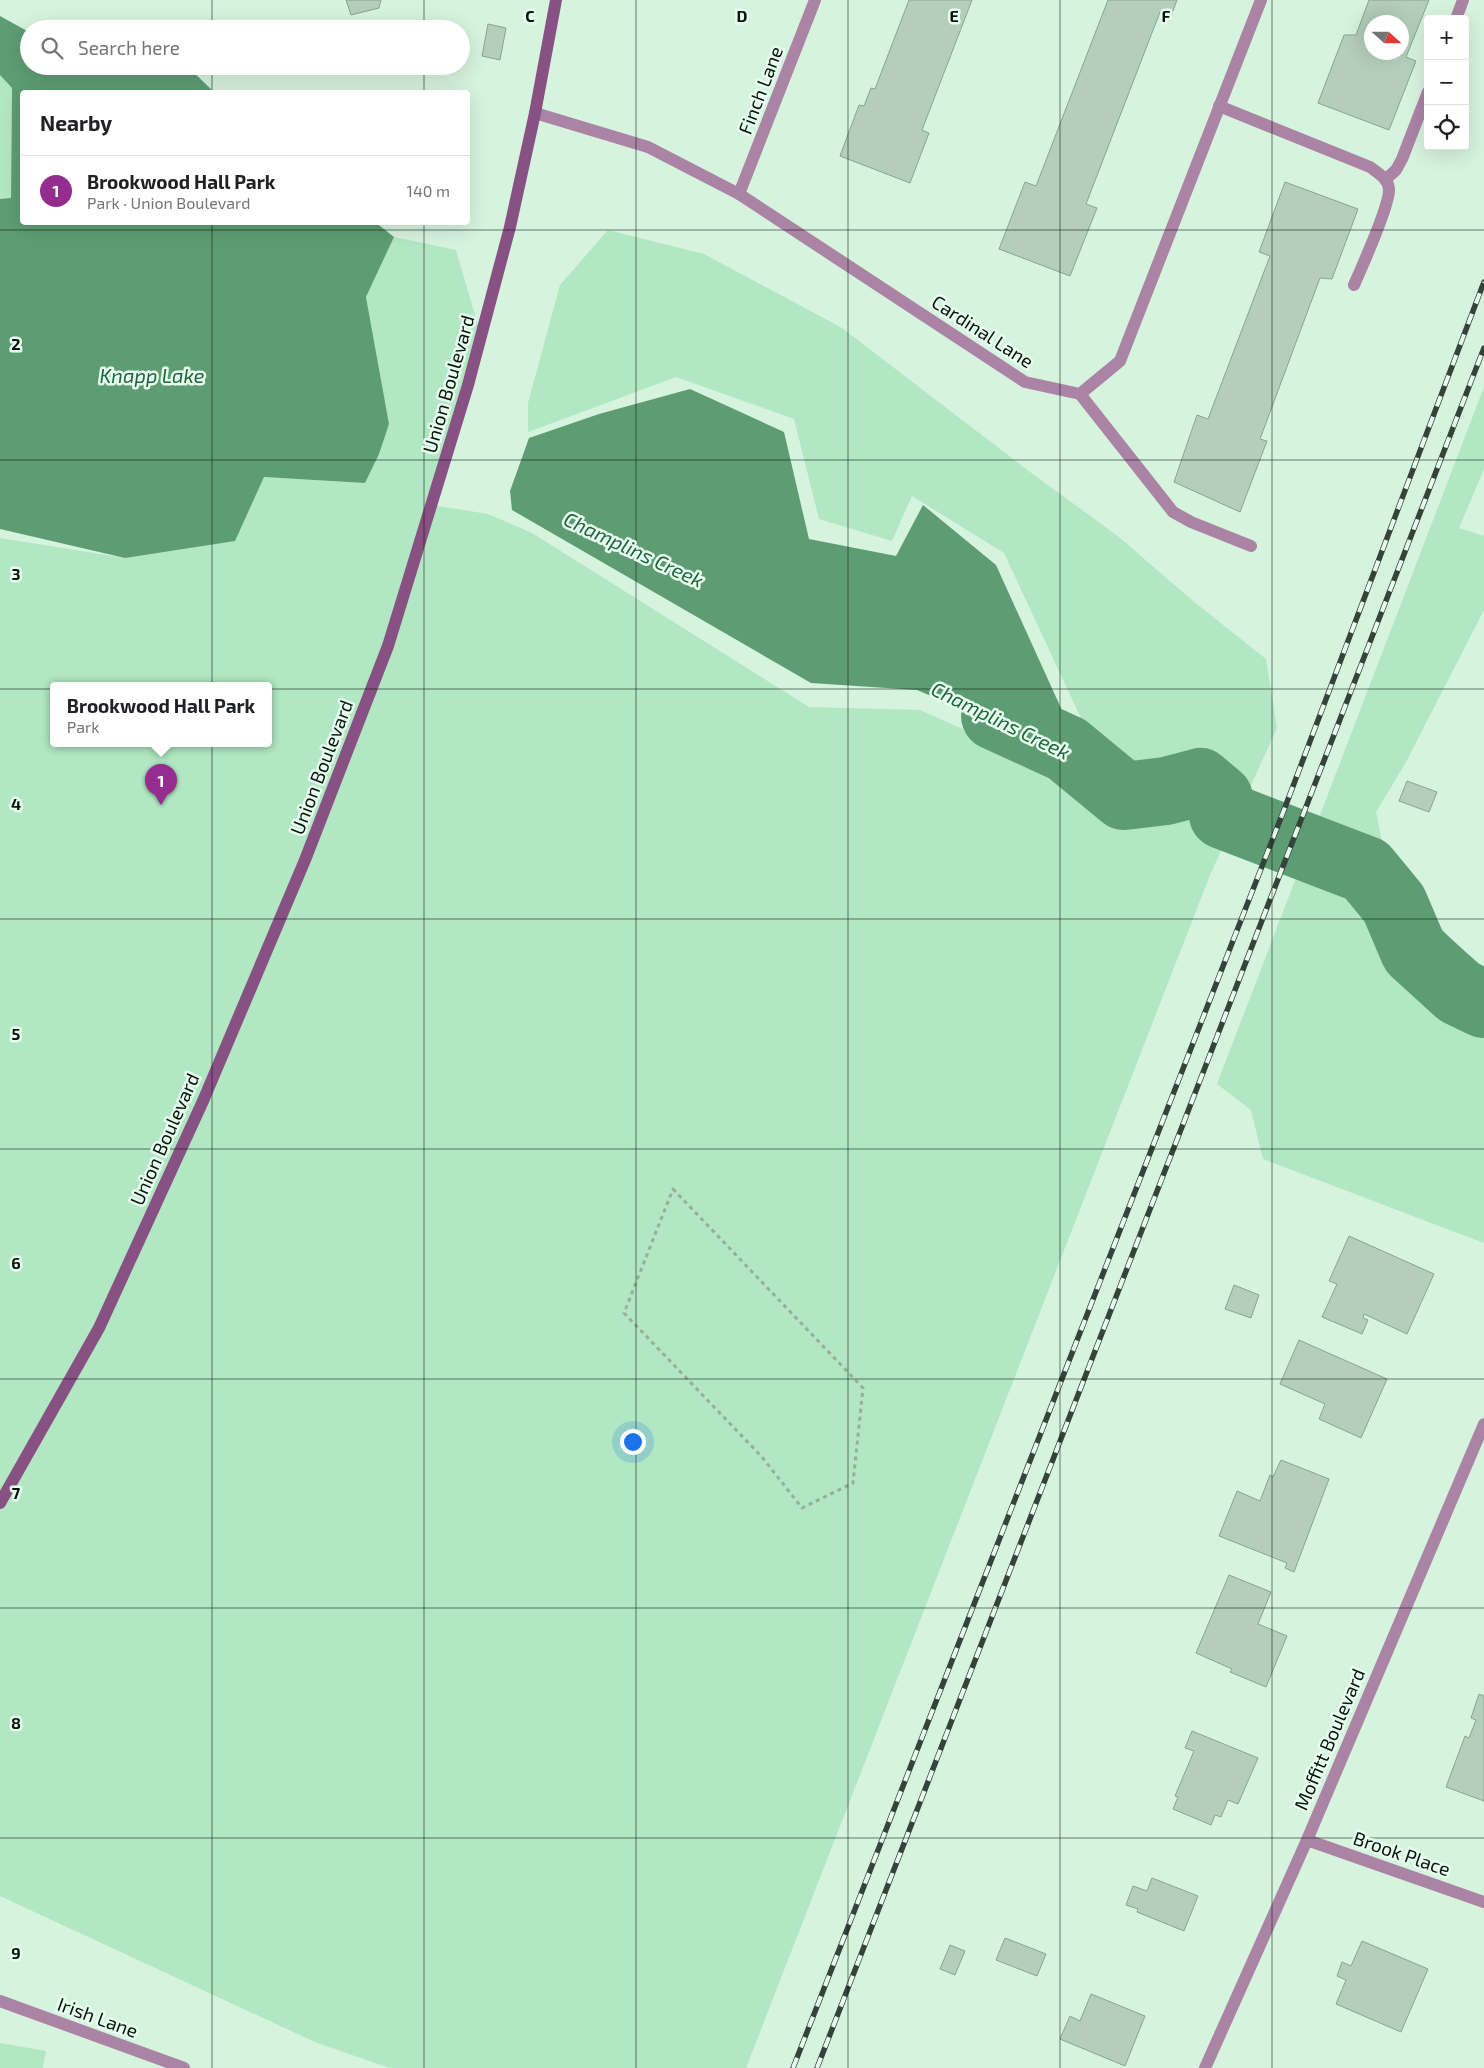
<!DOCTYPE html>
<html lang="en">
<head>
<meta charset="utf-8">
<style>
  body { margin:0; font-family:"Exo 2",sans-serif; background:#f6f6f6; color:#202124 }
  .controls { position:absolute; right:15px; top:15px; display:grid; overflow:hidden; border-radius:5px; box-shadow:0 5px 20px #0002 }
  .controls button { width:45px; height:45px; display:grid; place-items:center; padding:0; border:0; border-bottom:1px solid #e0e0e0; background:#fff; color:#202124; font:25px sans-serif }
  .compass { position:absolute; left:1364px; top:15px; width:45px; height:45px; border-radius:50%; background:#fff; box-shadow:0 5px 20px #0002; rotate:111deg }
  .you { position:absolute; left:632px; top:1441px; width:18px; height:18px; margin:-12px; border:4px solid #fff; border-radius:50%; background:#1a73e8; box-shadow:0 0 0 8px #1a73e833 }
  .badge { display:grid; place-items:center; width:32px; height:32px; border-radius:50%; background:#952c8f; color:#fff; font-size:16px; font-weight:700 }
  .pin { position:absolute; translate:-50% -41px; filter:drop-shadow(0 1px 2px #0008) }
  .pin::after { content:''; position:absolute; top:26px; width:18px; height:15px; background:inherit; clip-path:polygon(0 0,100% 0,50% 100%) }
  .popup { position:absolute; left:50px; top:682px; width:222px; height:65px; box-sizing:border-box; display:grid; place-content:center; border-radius:5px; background:#fff; filter:drop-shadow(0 1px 4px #0005); font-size:16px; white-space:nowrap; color:#757577 }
  .popup b { font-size:19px; color:#202124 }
  .popup::after { content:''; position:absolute; left:50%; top:100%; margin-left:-10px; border:10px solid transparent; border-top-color:#fff }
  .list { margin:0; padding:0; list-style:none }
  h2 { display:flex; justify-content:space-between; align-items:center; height:65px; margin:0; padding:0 20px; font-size:21px }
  h2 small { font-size:16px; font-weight:400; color:#757577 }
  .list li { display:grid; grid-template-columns:32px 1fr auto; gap:15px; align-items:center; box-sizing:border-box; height:70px; padding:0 20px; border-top:1px solid #e0e0e0 }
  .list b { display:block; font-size:19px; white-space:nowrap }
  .list p { margin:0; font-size:16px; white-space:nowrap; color:#757577 }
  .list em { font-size:16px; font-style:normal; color:#757577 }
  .icon { flex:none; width:28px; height:28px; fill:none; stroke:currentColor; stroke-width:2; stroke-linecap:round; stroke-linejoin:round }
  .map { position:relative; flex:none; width:1484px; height:2068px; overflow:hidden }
  .search { position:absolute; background:#fff; box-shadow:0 5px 20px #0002; left:20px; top:20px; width:450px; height:55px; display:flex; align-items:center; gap:12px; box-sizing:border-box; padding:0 18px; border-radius:28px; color:#757577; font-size:19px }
  .panel { position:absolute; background:#fff; box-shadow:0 5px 20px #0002; left:20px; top:90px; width:450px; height:135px; border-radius:5px }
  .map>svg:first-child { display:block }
  .green { fill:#b1e7c2; fill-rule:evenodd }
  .water { fill:#5e9d74 }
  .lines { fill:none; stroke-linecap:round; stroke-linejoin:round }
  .river { stroke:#5e9d74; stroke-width:68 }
  .building { fill:#b3cebb; stroke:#89a491; fill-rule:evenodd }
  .path { stroke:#97ae9e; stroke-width:3; stroke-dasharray:4 4; stroke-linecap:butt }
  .service { stroke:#aa83a5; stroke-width:12 }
  .minor { stroke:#aa83a5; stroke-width:12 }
  .tertiary { stroke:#aa83a5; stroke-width:12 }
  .secondary { stroke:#885183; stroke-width:12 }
  .rail-casing { stroke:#35433a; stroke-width:5.5 }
  .rail { stroke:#e7feee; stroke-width:4; stroke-dasharray:11; stroke-linecap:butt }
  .grid { fill:none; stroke:#09130d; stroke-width:1; stroke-opacity:0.55 }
  .labels { text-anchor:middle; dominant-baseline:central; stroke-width:5; stroke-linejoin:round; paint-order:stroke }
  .street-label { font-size:19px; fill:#09130d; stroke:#e7feee }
  .water-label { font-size:20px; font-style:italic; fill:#1e643d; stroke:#e7feee }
  .grid-label { font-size:16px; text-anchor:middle; font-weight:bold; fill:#09130d; stroke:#e7feee; stroke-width:5; stroke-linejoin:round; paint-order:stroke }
</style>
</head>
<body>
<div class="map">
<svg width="1484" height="2068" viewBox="0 0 1484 2068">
  <rect width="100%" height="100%" fill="#d6f3de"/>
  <g class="green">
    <polygon points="0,75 12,88 11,199 0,199"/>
    <path d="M608 230 704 254 842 328 1026 469 1119 537 1193 601 1266 659 1277 728 1210 875 746 2068H390L317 2043 0 1896V538L125 558 264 477 365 483 389 424 366 297 394 237 456 250 481 336 432 505 488 514 532 533 809 707 920 710 1070 777 1093 744 1004 553 912 496 892 541 819 519 794 419 676 377 528 432V403L560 285ZM54 686H268V744H54Z"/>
    <polygon points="1484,387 1484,469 1459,528 1484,536 1484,610 1406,762 1376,812 1385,857 1454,943 1484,967 1484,1243 1263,1159 1251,1110 1217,1084"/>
    <polygon points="0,2043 46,2051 43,2068 0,2068"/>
  </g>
  <g class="water">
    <polygon points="0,16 29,32 29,66 187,66 214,92 22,92 22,222 375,222 394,237 366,297 389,424 379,454 365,483 264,477 235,541 125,558 0,529 0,199 11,198 12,88 0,75"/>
    <polygon points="690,389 784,432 809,539 896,556 923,505 996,565 1085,761 917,690 811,683 512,510 510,491 529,438 599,414"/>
  </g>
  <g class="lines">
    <polyline class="river" points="995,716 1067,749 1124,796 1166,791 1200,782 1219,798 1223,815 1366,870 1394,904 1414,951 1459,992 1484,1004"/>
  </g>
  <g class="building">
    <polygon points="346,0 381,0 379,8 351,15"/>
    <polygon points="909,0 972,0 922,130 929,133 910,183 840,156 859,105 864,106 871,88 875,89"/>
    <polygon points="1108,0 1177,0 1171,16 1160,12 1086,204 1097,208 1070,276 999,249 1025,182 1036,186"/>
    <path d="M1369 0H1429L1406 57 1416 61 1389 130 1318 103 1344 35H1356ZM1372 22H1402V52H1372Z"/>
    <polygon points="488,24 506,28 500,60 482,56"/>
    <polygon points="1285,182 1358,209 1332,279 1320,278 1260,439 1267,441 1240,512 1174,482 1197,415 1208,419 1270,256 1259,252"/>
    <polygon points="1407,781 1437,792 1429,812 1399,801"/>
    <polygon points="1349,1236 1434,1274 1407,1334 1364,1314 1363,1318 1368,1320 1362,1334 1322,1317 1337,1284 1329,1281"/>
    <polygon points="1234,1285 1259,1295 1251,1318 1225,1309"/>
    <polygon points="1299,1340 1387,1379 1361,1438 1319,1419 1325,1404 1280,1384"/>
    <polygon points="1281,1460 1329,1479 1294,1572 1285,1568 1287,1563 1219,1536 1237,1491 1260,1501 1270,1475 1273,1477"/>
    <polygon points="1229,1575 1271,1592 1258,1624 1287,1636 1266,1687 1230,1672 1232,1669 1196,1653"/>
    <polygon points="1479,1694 1484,1696 1484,1801 1446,1787 1465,1736 1469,1738 1476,1720 1471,1718"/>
    <polygon points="1192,1731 1258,1758 1238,1804 1228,1800 1221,1817 1215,1815 1211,1825 1173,1809 1178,1797 1175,1796 1194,1751 1185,1748"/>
    <polygon points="1152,1878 1198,1896 1184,1931 1137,1912 1138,1909 1126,1905 1133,1886 1147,1891"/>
    <polygon points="1005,1938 1046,1954 1037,1976 996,1960"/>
    <polygon points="1362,1941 1428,1969 1401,2032 1336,2004 1346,1980 1337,1976 1342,1962 1351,1966"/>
    <polygon points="950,1945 965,1951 955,1975 940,1969"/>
    <polygon points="1091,1994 1145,2016 1125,2066 1060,2039 1070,2016 1080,2021"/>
  </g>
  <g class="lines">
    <polygon class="path" points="673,1189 863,1388 853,1483 802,1508 762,1457 624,1313"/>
    <g class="service">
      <polyline points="1456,19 1463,0"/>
      <path d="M1219 106 1370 167C1378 173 1389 179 1389 190 1389 206 1362 267 1354 285"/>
      <polyline points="1386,179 1396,170 1402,159 1428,92"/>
      <polyline points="1080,394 1173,512 1191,522 1251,546"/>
    </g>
    <g class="minor">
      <polyline points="535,113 648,147 739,194 1025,382 1080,394 1120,361 1261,0"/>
      <polyline points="739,194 815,0"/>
      <polyline points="1307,1840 1484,1902"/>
      <polyline points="1205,2068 1307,1840 1484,1424"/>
    </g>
    <polyline class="tertiary" points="0,2001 184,2068"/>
    <polyline class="secondary" points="0,1503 99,1328 203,1101 305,860 388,646 468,385 510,227 535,113 556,0"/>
    <defs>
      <g id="rail">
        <polyline points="793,2068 1284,810 1484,282"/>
        <polyline points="817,2068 1484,348"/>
      </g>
    </defs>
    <use href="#rail" class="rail-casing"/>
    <use href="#rail" class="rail"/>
  </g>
  <path class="grid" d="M212 0V29M424 0V29M636 0V2068M848 0V2068M1060 0V2068M1272 0V2068M212 66V92M424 66V92M212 222V2068M424 222V2068M0 230H1484M0 460H1484M0 689H1484M0 919H1484M0 1149H1484M0 1379H1484M0 1608H1484M0 1838H1484"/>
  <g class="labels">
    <g class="street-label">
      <text transform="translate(760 90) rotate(-69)">Finch Lane</text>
      <text transform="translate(983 331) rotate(33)">Cardinal Lane</text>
      <text transform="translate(448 384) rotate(-74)">Union Boulevard</text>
      <text transform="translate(321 767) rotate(-69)">Union Boulevard</text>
      <text transform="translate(164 1139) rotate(-66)">Union Boulevard</text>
      <text transform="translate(1329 1739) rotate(-67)">Moffitt Boulevard</text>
      <text transform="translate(1402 1853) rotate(19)">Brook Place</text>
      <text transform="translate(98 2017) rotate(20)">Irish Lane</text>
    </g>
    <g class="water-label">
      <text x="152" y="375">Knapp Lake</text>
      <text transform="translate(634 549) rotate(25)">Champlins Creek</text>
      <text transform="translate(1001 720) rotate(26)">Champlins Creek</text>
    </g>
  </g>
  <g class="grid-label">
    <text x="530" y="22">C</text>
    <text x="742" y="22">D</text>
    <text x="954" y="22">E</text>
    <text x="1166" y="22">F</text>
    <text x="16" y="350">2</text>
    <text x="16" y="580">3</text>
    <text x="16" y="810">4</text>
    <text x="16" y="1040">5</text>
    <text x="16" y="1269">6</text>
    <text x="16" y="1499">7</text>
    <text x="16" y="1729">8</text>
    <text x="16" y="1959">9</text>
  </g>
</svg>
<div class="controls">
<button>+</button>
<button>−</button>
<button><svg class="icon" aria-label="locate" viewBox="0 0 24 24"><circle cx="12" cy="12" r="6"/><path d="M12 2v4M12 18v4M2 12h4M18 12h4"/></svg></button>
</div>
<svg class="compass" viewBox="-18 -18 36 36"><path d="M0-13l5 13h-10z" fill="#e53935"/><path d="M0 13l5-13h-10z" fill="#757577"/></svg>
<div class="you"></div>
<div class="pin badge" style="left:161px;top:805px">1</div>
<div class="popup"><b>Brookwood Hall Park</b>Park</div>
<div class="search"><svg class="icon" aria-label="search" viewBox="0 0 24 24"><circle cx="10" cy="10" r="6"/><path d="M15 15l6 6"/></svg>Search here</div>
<section class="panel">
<h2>Nearby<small></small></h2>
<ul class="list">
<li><span class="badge">1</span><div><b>Brookwood Hall Park</b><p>Park · Union Boulevard</p></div><em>140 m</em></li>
</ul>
</section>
</div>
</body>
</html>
